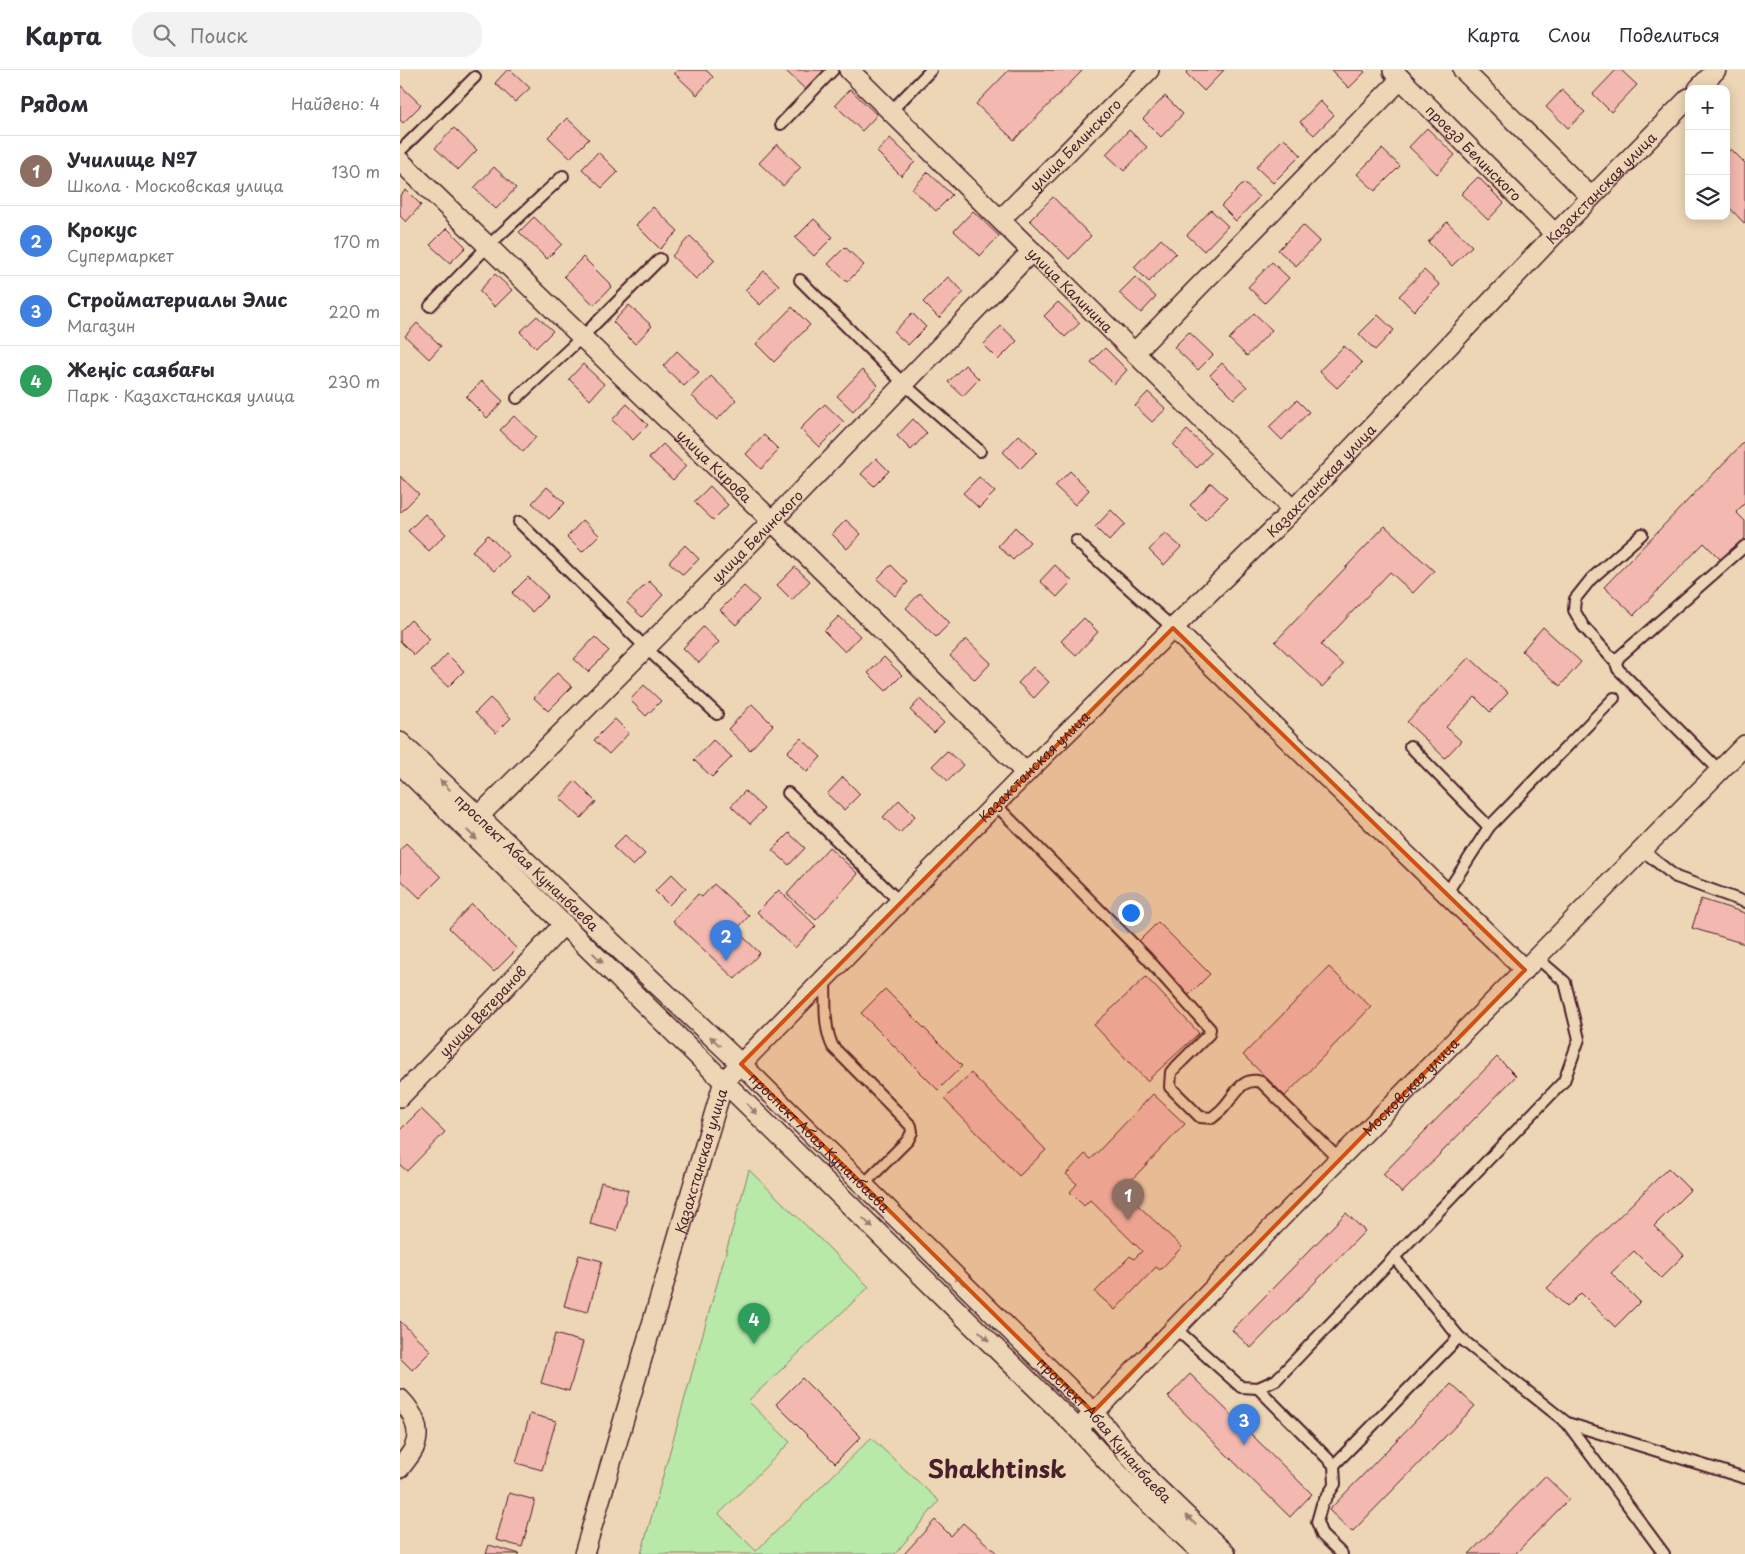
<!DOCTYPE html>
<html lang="ru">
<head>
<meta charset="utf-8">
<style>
  body { margin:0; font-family:"Playpen Sans",sans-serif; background:#f2f2f3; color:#2b2b33 }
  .controls { position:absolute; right:15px; top:15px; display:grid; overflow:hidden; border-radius:10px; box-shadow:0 2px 12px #0003 }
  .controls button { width:45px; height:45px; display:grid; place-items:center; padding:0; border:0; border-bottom:1px solid #e1e1e2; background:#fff; color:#2b2b33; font:25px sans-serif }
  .you { position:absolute; left:730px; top:842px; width:18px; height:18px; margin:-12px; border:4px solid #fff; border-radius:50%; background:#1a73e8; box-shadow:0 0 0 8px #1a73e833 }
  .badge { display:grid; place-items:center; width:32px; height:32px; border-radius:50%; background:#0f766e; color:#fff; font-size:16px; font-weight:700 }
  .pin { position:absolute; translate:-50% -41px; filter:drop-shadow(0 1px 2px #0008) }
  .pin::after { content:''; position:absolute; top:26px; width:18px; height:15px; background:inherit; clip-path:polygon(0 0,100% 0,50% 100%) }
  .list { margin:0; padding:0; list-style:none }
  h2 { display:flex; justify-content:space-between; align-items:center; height:65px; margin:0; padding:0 20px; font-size:21px }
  h2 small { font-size:16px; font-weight:400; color:#7c7c81 }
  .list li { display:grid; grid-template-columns:32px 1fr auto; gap:15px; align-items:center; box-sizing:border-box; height:70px; padding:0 20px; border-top:1px solid #e1e1e2 }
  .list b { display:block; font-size:19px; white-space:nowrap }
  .list p { margin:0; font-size:16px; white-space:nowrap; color:#7c7c81 }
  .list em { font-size:16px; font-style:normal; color:#7c7c81 }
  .icon { flex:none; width:28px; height:28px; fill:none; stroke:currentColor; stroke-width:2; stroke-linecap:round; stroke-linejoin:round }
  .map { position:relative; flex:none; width:1345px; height:1484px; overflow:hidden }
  header { display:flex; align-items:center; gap:30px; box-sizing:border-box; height:70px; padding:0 25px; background:#fff; border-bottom:1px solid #e1e1e2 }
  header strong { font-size:24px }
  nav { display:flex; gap:28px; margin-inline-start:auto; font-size:18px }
  .search { width:350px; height:45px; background:#f2f2f3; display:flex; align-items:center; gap:12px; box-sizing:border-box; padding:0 18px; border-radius:20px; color:#7c7c81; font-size:19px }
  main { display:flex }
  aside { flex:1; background:#fff }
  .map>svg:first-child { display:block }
  .green { fill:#b8e9a9; stroke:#81846a }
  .building { fill:#f3b8af; stroke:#4a1f2b }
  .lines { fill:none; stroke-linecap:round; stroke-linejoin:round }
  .lane-casing { stroke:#4a1f2b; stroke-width:14 }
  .street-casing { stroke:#4a1f2b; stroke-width:22 }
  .lane { stroke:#edd6b6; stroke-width:10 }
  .street { stroke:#edd6b6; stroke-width:19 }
  .oneway { fill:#9c7a70 }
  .marked { fill:#d05011; fill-opacity:0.2; stroke:#d05011; stroke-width:4; stroke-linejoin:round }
  .labels { text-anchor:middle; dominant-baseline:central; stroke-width:5; stroke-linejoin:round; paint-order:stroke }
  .street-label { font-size:14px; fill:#4a1f2b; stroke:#edd6b6 }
  .town-label { font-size:24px; font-weight:bold; fill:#4a1f2b; stroke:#edd6b6 }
</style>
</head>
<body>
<header>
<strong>Карта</strong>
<div class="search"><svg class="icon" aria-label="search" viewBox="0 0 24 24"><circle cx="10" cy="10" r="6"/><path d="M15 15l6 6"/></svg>Поиск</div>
<nav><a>Карта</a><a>Слои</a><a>Поделиться</a></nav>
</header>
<main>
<aside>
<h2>Рядом<small>Найдено: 4</small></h2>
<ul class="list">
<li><span class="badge" style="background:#8d6e63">1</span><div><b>Училище №7</b><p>Школа · Московская улица</p></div><em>130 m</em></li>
<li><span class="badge" style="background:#3f7fe0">2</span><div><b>Крокус</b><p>Супермаркет</p></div><em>170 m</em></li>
<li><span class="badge" style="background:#3f7fe0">3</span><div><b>Стройматериалы Элис</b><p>Магазин</p></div><em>220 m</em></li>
<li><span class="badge" style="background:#2e9e5b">4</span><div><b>Жеңіс саябағы</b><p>Парк · Казахстанская улица</p></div><em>230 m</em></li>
</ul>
</aside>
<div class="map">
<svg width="1345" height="1484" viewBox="0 0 1345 1484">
  <rect width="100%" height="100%" fill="#edd6b6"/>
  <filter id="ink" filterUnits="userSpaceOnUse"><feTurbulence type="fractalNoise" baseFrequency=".02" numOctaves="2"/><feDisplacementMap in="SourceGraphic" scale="10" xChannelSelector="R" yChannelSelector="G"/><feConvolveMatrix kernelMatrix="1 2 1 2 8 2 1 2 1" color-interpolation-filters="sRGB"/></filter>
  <g filter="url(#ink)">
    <polygon class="green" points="349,1100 469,1217 348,1331 390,1372 319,1444 356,1481 471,1368 539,1431 495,1484 241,1484"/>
    <g class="building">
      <polygon points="107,0 111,0 130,18 115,32 95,13"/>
      <polygon points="277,0 306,0 313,7 297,25 274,3"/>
      <polygon points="385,0 422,0 424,1 406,20"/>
      <polygon points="609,0 683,0 614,70 576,34"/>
      <polygon points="789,0 824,0 804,21 786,3"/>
      <polygon points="931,0 963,0 965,2 949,18"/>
      <polygon points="1216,0 1221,0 1237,15 1211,42 1193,24"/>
      <polygon points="0,15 21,35 3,53 0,50"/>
      <polygon points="450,19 477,45 462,61 435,35"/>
      <polygon points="1162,20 1185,42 1168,58 1146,37"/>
      <polygon points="765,26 783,44 761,67 743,49"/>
      <polygon points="920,31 934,45 914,65 900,52"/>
      <polygon points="167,48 189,69 170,88 148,67"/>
      <polygon points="54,58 77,80 58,100 35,78"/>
      <polygon points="1027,58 1055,85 1037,104 1009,77"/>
      <polygon points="729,60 747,77 724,101 706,84"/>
      <polygon points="490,68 515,92 501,106 477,82"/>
      <polygon points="884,68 901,85 873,113 856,97"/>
      <polygon points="377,74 401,97 383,116 359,93"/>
      <polygon points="982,79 1000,96 975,121 957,104"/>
      <polygon points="1331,79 1345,93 1345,154 1326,134 1326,84"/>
      <polygon points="198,82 218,102 202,118 182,99"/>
      <polygon points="94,97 116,118 96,139 74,118"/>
      <polygon points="528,102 552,125 536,141 512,119"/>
      <polygon points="1078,107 1104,133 1088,150 1061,124"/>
      <polygon points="844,113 859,127 836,151 821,136"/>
      <polygon points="6,120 21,135 6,152 0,146 0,126"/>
      <polygon points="653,127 691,166 669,189 630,150"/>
      <polygon points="253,137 278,161 260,179 236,155"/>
      <polygon points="811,140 828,156 804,181 787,165"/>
      <polygon points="573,141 599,166 580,186 554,161"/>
      <polygon points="134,147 162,174 147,189 119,162"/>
      <polygon points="414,149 433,167 414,186 395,168"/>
      <polygon points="1047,152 1072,176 1052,196 1028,172"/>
      <polygon points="903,155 920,171 896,196 878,180"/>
      <polygon points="47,158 66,177 50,193 30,175"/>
      <polygon points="290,166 315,190 296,209 272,186"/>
      <polygon points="761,169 776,183 749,212 734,197"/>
      <polygon points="445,177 464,195 447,212 428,194"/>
      <polygon points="183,187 212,216 194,235 164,206"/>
      <polygon points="872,192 889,208 865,233 848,217"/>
      <polygon points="1024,200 1040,215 1014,241 999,226"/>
      <polygon points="364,201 379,215 360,235 345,220"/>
      <polygon points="95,204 112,220 95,237 79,221"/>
      <polygon points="548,207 564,222 539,248 523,232"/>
      <polygon points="735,207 756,227 741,243 719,223"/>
      <polygon points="658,232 680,253 665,267 644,246"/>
      <polygon points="229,235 252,256 235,274 213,252"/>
      <polygon points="392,237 410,255 374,292 356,274"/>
      <polygon points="512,243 526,257 508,275 494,262"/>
      <polygon points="854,243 872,260 847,286 829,269"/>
      <polygon points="978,245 994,260 975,280 959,264"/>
      <polygon points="137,246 153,261 136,278 120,262"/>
      <polygon points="17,253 41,276 29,289 5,266"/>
      <polygon points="601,256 617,271 598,290 583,275"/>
      <polygon points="789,262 813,285 798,300 774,277"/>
      <polygon points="944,276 962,293 937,318 919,301"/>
      <polygon points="705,278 727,300 714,314 691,292"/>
      <polygon points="277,281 299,302 284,316 263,296"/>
      <polygon points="822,293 847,317 834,329 810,305"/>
      <polygon points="183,294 204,314 190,330 169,309"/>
      <polygon points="565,295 579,309 563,326 548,312"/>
      <polygon points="462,300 478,315 453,341 437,326"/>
      <polygon points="311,306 336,330 317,350 292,326"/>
      <polygon points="82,311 103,331 87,348 66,327"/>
      <polygon points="748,322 766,339 752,352 735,336"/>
      <polygon points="897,330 909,342 882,370 869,357"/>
      <polygon points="227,334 248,355 233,370 212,350"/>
      <polygon points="425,334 444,352 419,377 400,359"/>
      <polygon points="114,346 136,367 123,382 100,360"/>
      <polygon points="513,349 527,363 511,380 497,366"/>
      <polygon points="787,360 811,383 797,398 773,375"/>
      <polygon points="364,365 379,380 361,399 346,384"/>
      <polygon points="619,365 637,382 620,399 603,382"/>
      <polygon points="1345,371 1345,433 1336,442 1345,451 1345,468 1322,491 1304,473 1234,545 1204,517"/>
      <polygon points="263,374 286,396 273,410 249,388"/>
      <polygon points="476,388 489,401 474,416 461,404"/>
      <polygon points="670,401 689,420 675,435 655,416"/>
      <polygon points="0,406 19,424 0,443"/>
      <polygon points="579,407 595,422 579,438 563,423"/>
      <polygon points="811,413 827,428 805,450 790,435"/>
      <polygon points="310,416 328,435 313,450 294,432"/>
      <polygon points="147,417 165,433 149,449 132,433"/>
      <polygon points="711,440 725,454 709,471 695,457"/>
      <polygon points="25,444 46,464 29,481 8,461"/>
      <polygon points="183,450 199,465 182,482 167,467"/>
      <polygon points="446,450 461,464 447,479 432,464"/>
      <polygon points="985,456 1034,501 1013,523 990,502 921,575 943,595 922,617 875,572"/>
      <polygon points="615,457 630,472 613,490 598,476"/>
      <polygon points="765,463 781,477 764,495 749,480"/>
      <polygon points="88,465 109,486 94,501 72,481"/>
      <polygon points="285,475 299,489 283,505 269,492"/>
      <polygon points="491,495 508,512 495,526 477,509"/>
      <polygon points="655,495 672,511 657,527 640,511"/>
      <polygon points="395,497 410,511 392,530 377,515"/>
      <polygon points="128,507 148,526 132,542 112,523"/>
      <polygon points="249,511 263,525 242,547 227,533"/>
      <polygon points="344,516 359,530 336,555 320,540"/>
      <polygon points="520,523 550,553 536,567 506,538"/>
      <polygon points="439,546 460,566 445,582 424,561"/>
      <polygon points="684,548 698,562 676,585 661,571"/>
      <polygon points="11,550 30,569 14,585 0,571 0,561"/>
      <polygon points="303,557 319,572 299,593 283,578"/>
      <polygon points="1143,557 1181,592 1160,616 1122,581"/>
      <polygon points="195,567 209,581 188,602 174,589"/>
      <polygon points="566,569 591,593 575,610 550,586"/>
      <polygon points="47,584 64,601 48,617 31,601"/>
      <polygon points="484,587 502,605 486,621 468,603"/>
      <polygon points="1069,587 1108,623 1090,642 1075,627 1046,657 1061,671 1045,688 1007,652"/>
      <polygon points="633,597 649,612 634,628 618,613"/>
      <polygon points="157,603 172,617 148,641 134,628"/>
      <polygon points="244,615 261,631 246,646 230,630"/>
      <polygon points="90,628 111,648 96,663 75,643"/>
      <polygon points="520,629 544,653 534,663 510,640"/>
      <polygon points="352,634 373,655 350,680 328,659"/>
      <polygon points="215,649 229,663 209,684 194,670"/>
      <polygon points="401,668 421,687 407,702 387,682"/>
      <polygon points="313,670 332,687 312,707 294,690"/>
      <polygon points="547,681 563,695 548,711 532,696"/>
      <polygon points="443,707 460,724 444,740 427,724"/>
      <polygon points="175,711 196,732 181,748 160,728"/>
      <polygon points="345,721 364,739 350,754 331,736"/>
      <polygon points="499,730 515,746 500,763 483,747"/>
      <polygon points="389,763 405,778 389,795 372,780"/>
      <polygon points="225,765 245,784 233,796 213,777"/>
      <polygon points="6,773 41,807 20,828 0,809 0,780"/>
      <polygon points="429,777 458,804 416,850 387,824"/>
      <polygon points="272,804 286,818 269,835 255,821"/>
      <polygon points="314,814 349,846 336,860 360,883 335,909 273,851 298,824 302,827"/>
      <polygon points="379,820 416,856 395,878 357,842"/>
      <polygon points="1301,829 1345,843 1345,874 1292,858"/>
      <polygon points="72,834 117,879 94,902 49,858"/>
      <polygon points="758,852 810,904 789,925 737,873"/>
      <polygon points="929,897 971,937 885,1026 843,985"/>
      <polygon points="746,907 799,963 747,1011 694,955"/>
      <polygon points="485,919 562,996 538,1020 461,943"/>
      <polygon points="1097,987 1116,1006 1002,1123 983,1104"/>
      <polygon points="571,1003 646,1080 619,1106 544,1029"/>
      <polygon points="753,1024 785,1054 722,1120 782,1177 760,1200 756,1197 715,1240 695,1222 730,1186 734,1189 742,1181 690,1130 684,1136 670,1122 677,1114 666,1104 685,1084 691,1089"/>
      <polygon points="21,1039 45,1062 7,1101 0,1095 0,1060"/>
      <polygon points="1268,1098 1290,1120 1254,1156 1284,1185 1261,1208 1234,1181 1211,1203 1240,1232 1215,1257 1181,1223 1167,1237 1147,1218"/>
      <polygon points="201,1112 228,1120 217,1161 190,1154"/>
      <polygon points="946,1143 965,1161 851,1278 832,1260"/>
      <polygon points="179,1185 202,1191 188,1242 164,1236"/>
      <polygon points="0,1251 31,1281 12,1300 0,1288"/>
      <polygon points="155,1264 183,1272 169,1321 141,1313"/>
      <polygon points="790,1304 912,1424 890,1447 768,1327"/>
      <polygon points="402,1308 461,1367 435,1393 376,1334"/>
      <polygon points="1051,1314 1075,1336 952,1462 929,1440"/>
      <polygon points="130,1344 156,1351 142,1400 116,1393"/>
      <polygon points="1145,1406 1169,1429 1115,1484 1069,1484"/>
      <polygon points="109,1423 135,1430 122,1477 96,1470"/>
      <polygon points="535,1450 551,1466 563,1453 598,1484 504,1484"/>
      <polygon points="89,1475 120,1484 86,1484"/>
    </g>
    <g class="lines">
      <defs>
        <g id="lane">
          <polyline points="491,41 531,0"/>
          <polyline points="381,54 433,0"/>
          <polyline points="0,81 75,7"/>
          <polyline points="400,210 504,314 580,381"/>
          <polyline points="30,236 88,176 163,106"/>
          <polyline points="117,328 182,267 260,189"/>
          <polyline points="119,452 246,578 317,644"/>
          <polyline points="676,471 773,558"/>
          <polyline points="1216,593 1183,556 1174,540 1175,529 1191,509 1242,464"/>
          <polyline points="1010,676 1089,757"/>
          <polyline points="1320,701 1218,599 1216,593 1219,587 1345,476"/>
          <polyline points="388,723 500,832"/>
          <path d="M595 734 746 887 810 959 809 964 771 1002 770 1017 800 1047 812 1048C816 1044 821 1041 824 1037 835 1025 842 1006 861 1012L939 1089"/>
          <polyline points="1242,780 1276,807 1345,832"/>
          <polyline points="1046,824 1089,757 1214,628"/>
          <path d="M425 910C426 932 423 957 433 977L511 1056 512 1062 508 1070 463 1115"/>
          <polyline points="994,1187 1059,1267"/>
          <polyline points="775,1258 841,1317 858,1318 876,1310 1164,1011 1179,969 1165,912 1137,888"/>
          <polyline points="858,1318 934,1395 935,1414 922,1434 917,1452 922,1465 942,1484"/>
          <polyline points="1167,1353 1345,1408"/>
          <polyline points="934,1395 1059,1267 1167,1353 1264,1484"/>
        </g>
        <g id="street">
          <path id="s1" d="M449 0 893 440"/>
          <polyline points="1063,0 1191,127"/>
          <path id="s2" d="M993 1 1155 164"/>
          <polyline points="1298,19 1316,0"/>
          <path id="s3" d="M0 91 372 451 626 703"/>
          <path id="s4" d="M601 149 749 0"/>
          <polyline points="735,282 1001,9"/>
          <polyline points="773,558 1125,900"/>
          <path id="s5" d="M0 672 341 994 693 1342 750 1411 826 1484"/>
          <polyline points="0,694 678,1359 726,1412 803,1484"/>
          <path id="s6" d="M78 747 372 451 632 181"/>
          <path id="s7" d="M0 1027 98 925 164 854"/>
          <path d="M0 1329C13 1342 22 1360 14 1378 11 1385 4 1392 0 1398"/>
          <path id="s8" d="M686 1351 881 1148 1345 675"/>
          <path id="s9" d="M184 1484 324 1011 626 703 893 440 1155 164 1289 28"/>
        </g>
      </defs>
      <use href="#lane" class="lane-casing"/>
      <use href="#street" class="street-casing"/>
      <use href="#lane" class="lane"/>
      <use href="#street" class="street"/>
    </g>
    <defs><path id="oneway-solid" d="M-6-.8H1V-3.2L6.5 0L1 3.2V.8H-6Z" transform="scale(1.25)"/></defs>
    <g class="oneway">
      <use href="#oneway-solid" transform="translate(45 715) rotate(-136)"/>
      <use href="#oneway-solid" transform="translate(72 765) rotate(44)"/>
      <use href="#oneway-solid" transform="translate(198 888) rotate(44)"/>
      <use href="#oneway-solid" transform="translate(315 971) rotate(-137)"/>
      <use href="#oneway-solid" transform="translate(352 1039) rotate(44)"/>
      <use href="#oneway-solid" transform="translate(468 1153) rotate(44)"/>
      <use href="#oneway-solid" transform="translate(559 1210) rotate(-135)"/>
      <use href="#oneway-solid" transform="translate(584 1266) rotate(44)"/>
      <use href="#oneway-solid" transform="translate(791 1450) rotate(-136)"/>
    </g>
  </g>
  <path class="marked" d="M773 558 1125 900 693 1342 341 994Z"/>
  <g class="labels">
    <g class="street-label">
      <text stroke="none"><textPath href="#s4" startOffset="105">улица Белинского</textPath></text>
      <text stroke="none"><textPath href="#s2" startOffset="115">проезд Белинского</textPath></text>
      <text stroke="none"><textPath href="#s9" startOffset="1745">Казахстанская улица</textPath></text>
      <text stroke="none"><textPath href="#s1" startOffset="312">улица Калинина</textPath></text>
      <text stroke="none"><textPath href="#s3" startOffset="438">улица Кирова</textPath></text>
      <text stroke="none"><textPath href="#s9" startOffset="1340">Казахстанская улица</textPath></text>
      <text stroke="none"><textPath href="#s6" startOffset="396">улица Белинского</textPath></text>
      <text stroke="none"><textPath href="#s9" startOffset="935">Казахстанская улица</textPath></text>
      <text stroke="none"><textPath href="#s5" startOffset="175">проспект Абая Кунанбаева</textPath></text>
      <text stroke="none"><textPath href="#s7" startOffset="119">улица Ветеранов</textPath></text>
      <text stroke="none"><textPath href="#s8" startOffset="466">Московская улица</textPath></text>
      <text stroke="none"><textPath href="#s5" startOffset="580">проспект Абая Кунанбаева</textPath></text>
      <text stroke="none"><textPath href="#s9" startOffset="410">Казахстанская улица</textPath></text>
      <text stroke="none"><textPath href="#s5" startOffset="985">проспект Абая Кунанбаева</textPath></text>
    </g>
    <g class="town-label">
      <text x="597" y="1398">Shakhtinsk</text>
    </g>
  </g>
</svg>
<div class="controls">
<button>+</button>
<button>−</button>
<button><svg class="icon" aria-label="layers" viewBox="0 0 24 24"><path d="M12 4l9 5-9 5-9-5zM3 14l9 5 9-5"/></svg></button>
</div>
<div class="you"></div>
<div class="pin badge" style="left:728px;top:1150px;background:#8d6e63">1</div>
<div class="pin badge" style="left:326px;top:891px;background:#3f7fe0">2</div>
<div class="pin badge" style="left:844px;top:1375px;background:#3f7fe0">3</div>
<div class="pin badge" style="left:354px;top:1274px;background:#2e9e5b">4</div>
</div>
</main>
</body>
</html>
